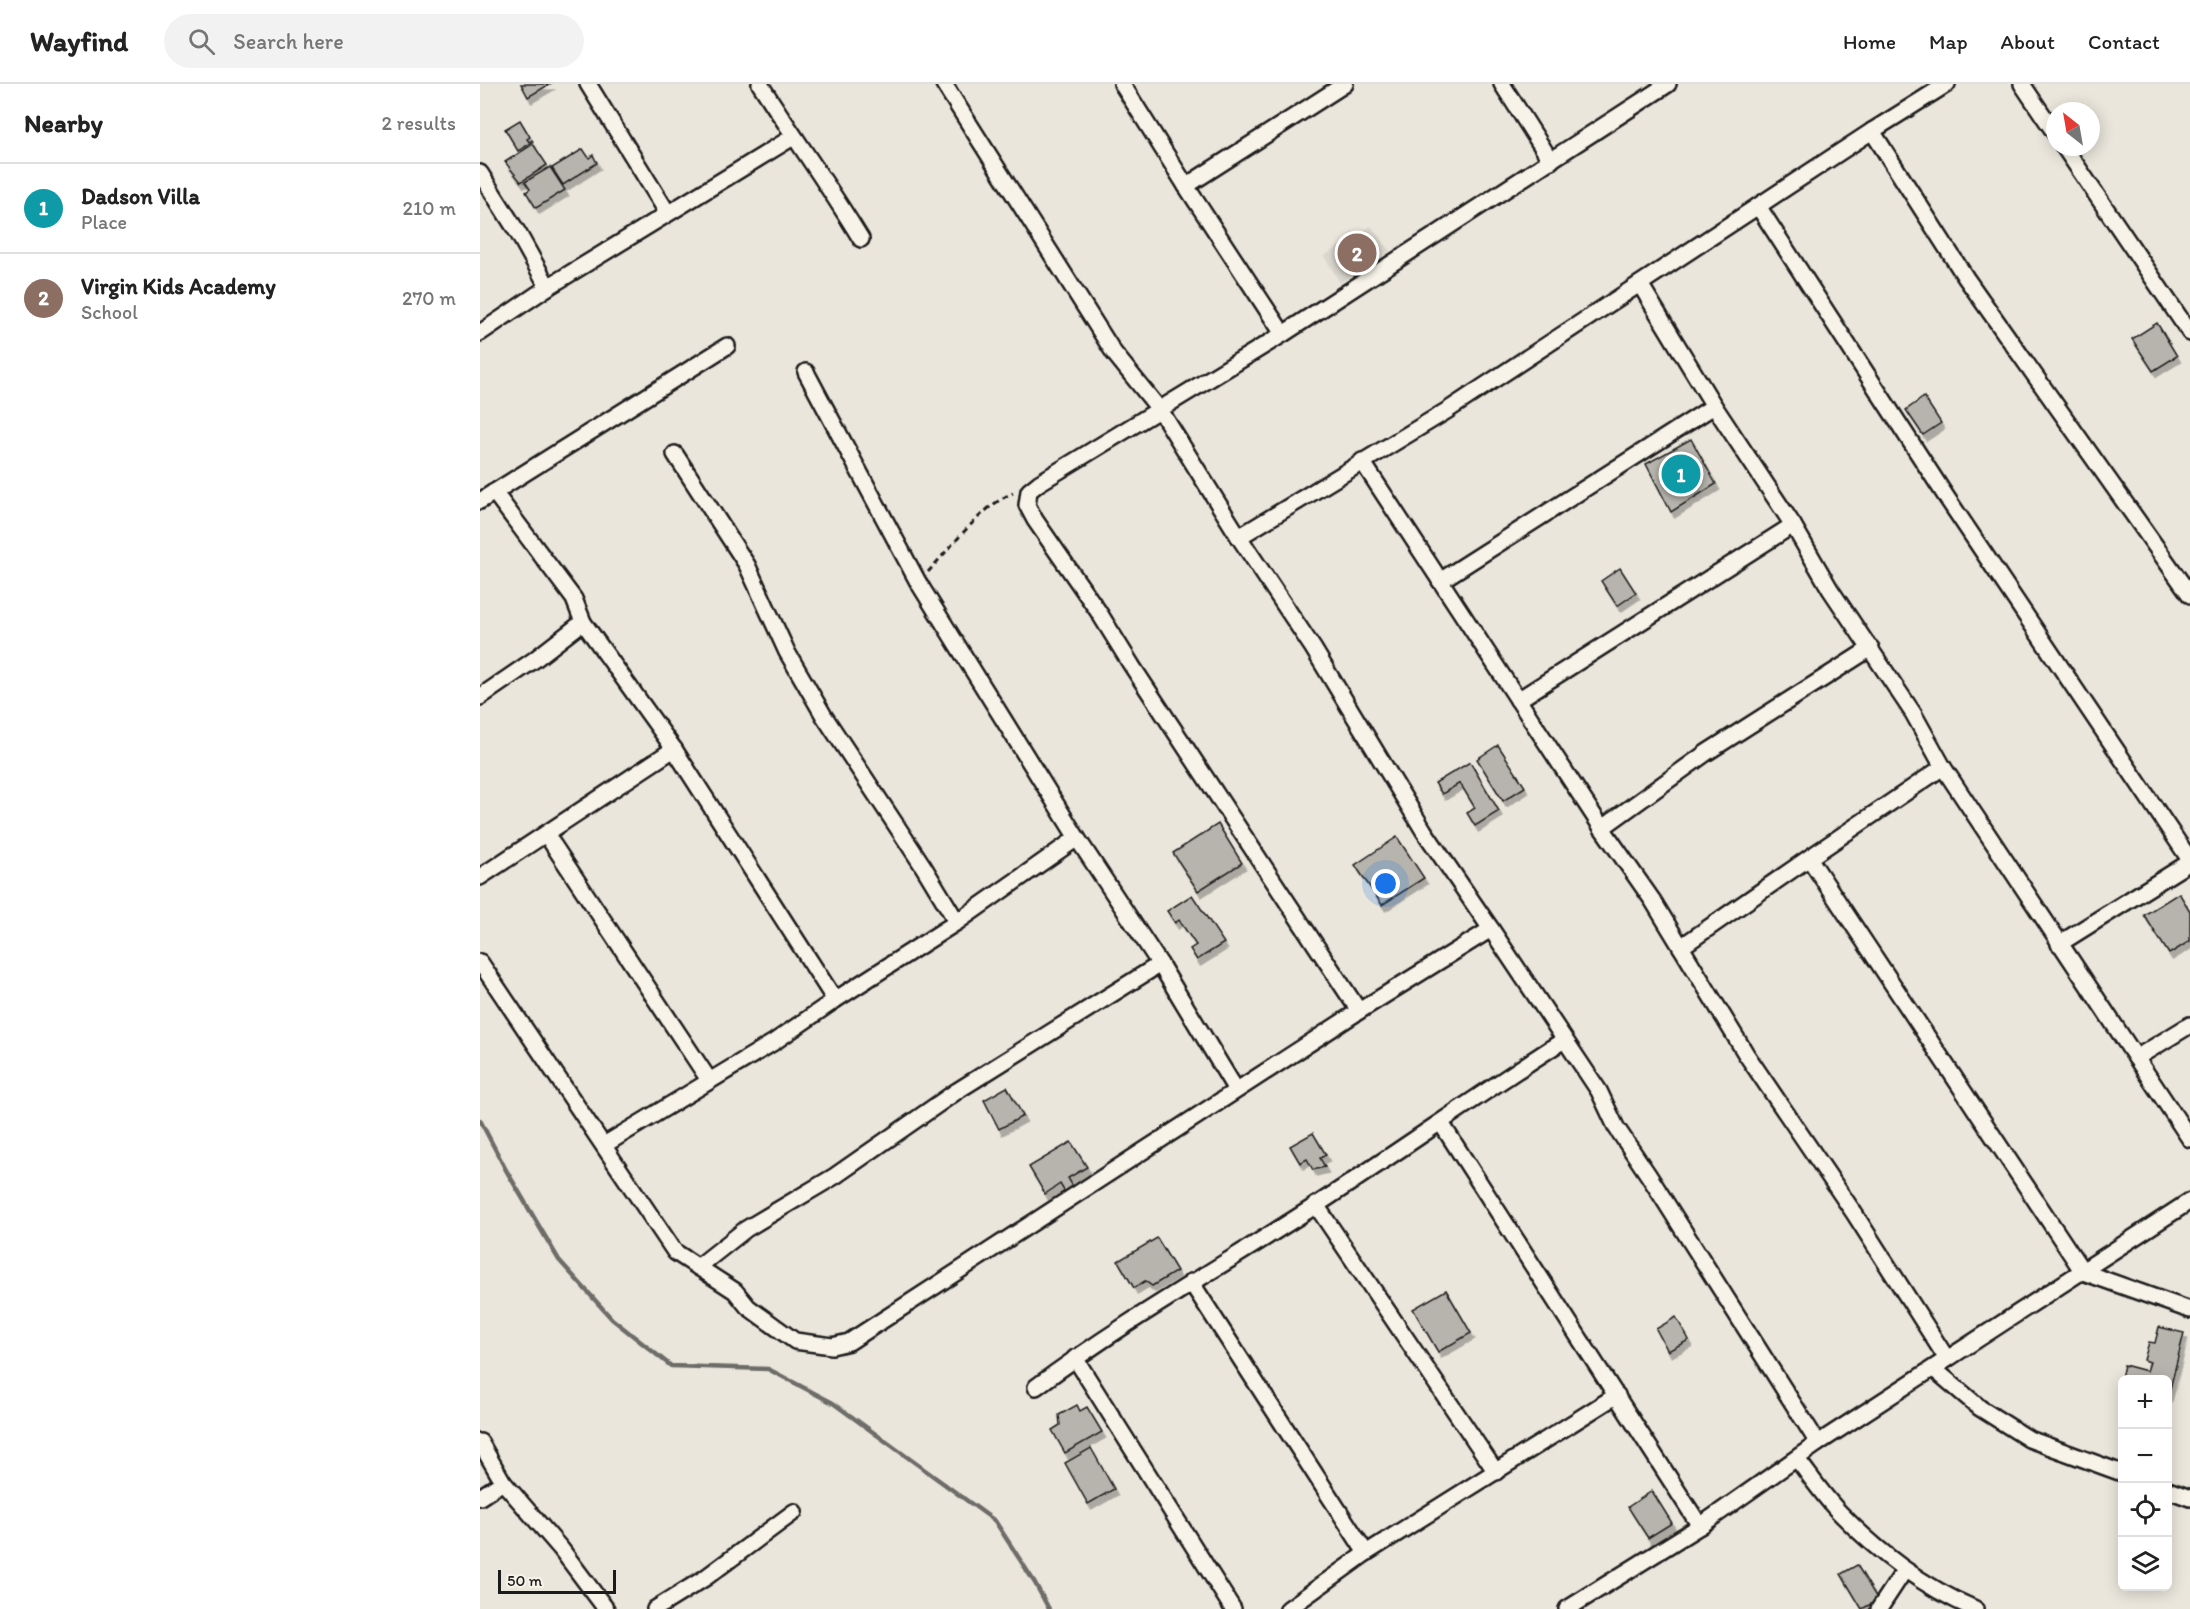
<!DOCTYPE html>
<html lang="en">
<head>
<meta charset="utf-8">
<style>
  body { margin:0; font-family:Itim,sans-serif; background:#f2f2f2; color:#222 }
  .controls { position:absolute; right:18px; bottom:18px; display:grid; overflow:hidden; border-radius:9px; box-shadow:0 3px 15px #0003 }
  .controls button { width:54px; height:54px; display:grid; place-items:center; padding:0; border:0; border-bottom:2px solid #e0e0e0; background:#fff; color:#222; font:30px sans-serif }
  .compass { position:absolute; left:1566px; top:18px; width:54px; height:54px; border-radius:50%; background:#fff; box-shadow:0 3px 15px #0003; rotate:329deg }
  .scale { position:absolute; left:18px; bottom:15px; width:118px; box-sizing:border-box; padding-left:6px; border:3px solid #1c1c1c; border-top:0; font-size:16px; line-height:21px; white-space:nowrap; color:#1c1c1c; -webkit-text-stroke:4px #f7f3e8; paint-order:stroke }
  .you { position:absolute; left:906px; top:800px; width:21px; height:21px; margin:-15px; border:4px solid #fff; border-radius:50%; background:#1a73e8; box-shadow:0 0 0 9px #1a73e833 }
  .badge { display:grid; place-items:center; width:39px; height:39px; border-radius:50%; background:#1f6fb2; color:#fff; font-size:20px; font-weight:700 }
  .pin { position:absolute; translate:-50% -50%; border:3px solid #fff; box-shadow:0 2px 6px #0006 }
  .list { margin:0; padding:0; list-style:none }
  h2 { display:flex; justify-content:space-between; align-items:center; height:78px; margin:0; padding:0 24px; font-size:26px }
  h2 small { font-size:20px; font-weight:400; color:#767676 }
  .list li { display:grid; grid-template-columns:39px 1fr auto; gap:18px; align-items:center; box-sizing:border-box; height:90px; padding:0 24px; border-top:2px solid #e0e0e0 }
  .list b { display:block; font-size:22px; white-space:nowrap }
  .list p { margin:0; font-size:20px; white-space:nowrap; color:#767676 }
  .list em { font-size:20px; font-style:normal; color:#767676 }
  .icon { flex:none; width:33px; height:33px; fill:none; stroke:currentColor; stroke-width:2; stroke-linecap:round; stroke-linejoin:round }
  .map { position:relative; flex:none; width:1710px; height:1525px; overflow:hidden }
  header { display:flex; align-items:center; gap:36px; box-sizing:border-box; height:84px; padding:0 30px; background:#fff; border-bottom:2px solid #e0e0e0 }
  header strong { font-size:28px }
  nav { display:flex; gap:33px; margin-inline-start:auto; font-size:21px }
  .search { width:420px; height:54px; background:#f2f2f2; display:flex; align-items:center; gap:15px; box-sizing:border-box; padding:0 21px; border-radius:33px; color:#767676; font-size:22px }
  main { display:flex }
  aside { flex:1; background:#fff }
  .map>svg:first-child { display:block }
  .built { fill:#dad7ce }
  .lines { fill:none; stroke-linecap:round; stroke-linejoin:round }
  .stream { stroke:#6d6c68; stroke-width:4.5 }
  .building { fill:#b6b4ac; stroke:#1c1c1c; stroke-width:1.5; filter:url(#shadow) }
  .minor-casing { stroke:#1c1c1c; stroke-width:20 }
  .path { stroke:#1c1c1c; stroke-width:3; stroke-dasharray:6 4.5; stroke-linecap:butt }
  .minor { stroke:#f7f3e8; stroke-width:15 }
</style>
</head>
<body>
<header>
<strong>Wayfind</strong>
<div class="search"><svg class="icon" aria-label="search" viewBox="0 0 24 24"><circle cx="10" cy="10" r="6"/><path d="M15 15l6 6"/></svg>Search here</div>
<nav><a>Home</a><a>Map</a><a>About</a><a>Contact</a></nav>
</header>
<main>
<aside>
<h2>Nearby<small>2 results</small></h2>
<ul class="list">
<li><span class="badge" style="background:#0f9aa8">1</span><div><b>Dadson Villa</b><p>Place</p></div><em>210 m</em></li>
<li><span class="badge" style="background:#8d6e63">2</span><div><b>Virgin Kids Academy</b><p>School</p></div><em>270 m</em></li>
</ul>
</aside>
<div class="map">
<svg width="1710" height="1525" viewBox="0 0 1710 1525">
  <defs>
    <filter id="shadow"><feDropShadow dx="3.5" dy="6" stdDeviation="0" flood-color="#0004"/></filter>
  </defs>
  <rect width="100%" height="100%" fill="#eae6dc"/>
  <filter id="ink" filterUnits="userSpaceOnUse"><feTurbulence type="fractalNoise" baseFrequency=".0167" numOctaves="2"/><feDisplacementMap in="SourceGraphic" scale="12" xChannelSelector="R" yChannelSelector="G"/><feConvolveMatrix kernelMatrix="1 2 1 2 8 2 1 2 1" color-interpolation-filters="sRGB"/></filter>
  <g filter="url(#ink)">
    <polygon class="built" points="891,142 910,167 860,199 844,172"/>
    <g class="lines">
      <polyline class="stream" points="0,1036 26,1086 79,1176 132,1235 191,1282 288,1285 353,1319 515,1437 555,1499 569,1525"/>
    </g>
    <g class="building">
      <polygon points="41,0 70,0 48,13"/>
      <polygon points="40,36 50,53 47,55 49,58 52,56 53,58 38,67 25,45"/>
      <polygon points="53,60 67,81 41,98 25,78"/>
      <polygon points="103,65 109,74 113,71 117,79 83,101 72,84"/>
      <polygon points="70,83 85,106 56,124 46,108 50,105 45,98"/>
      <polygon points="1677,239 1697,272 1673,287 1652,255"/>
      <polygon points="1444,313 1461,339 1443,351 1426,326"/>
      <polygon points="1211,355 1236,400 1191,428 1166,380"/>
      <polygon points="1140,484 1156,509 1137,522 1121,497"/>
      <polygon points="1018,661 1045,703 1023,717 997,675"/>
      <polygon points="990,678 1019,727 995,742 987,729 995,724 980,699 962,710 955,699"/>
      <polygon points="738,740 762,779 718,807 693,769"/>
      <polygon points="917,753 944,794 902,821 875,781"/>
      <polygon points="1699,809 1710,827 1710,857 1689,870 1664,831"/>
      <polygon points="712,811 744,859 717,876 710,865 716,861 699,836 695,839 687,827"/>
      <polygon points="527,1003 543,1032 519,1045 504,1016"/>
      <polygon points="833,1049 846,1071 840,1074 845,1083 833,1086 827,1075 820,1079 810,1062"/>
      <polygon points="591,1058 607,1083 588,1094 594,1104 586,1110 580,1100 565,1110 549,1083"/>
      <polygon points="677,1154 697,1187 672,1202 665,1197 654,1204 638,1177"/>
      <polygon points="966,1206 991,1249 958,1268 933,1225"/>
      <polygon points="1196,1233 1209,1256 1188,1267 1176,1245"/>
      <polygon points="1679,1243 1704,1249 1688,1313 1688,1296 1642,1296 1642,1304 1639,1303 1644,1281 1667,1287 1670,1278 1664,1276 1669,1258 1675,1259"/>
      <polygon points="597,1321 600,1327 607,1323 622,1348 585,1369 572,1346 580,1341 579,1331"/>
      <polygon points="611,1364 634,1405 608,1420 585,1379"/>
      <polygon points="1172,1407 1192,1439 1168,1454 1148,1423"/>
      <polygon points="1377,1481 1398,1516 1382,1525 1361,1490"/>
    </g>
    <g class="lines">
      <defs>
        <g id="minor">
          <polyline points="108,0 187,128"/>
          <path d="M280 0C313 52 349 102 381 155"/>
          <polyline points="464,0 634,269 680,326 759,453 833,564 944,747 1011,845 1119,1007 1136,1043 1169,1092 1338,1359 1220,1442 1087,1525"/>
          <polyline points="642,0 706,102 803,250"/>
          <polyline points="1022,0 1071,77"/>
          <polyline points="1542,0 1575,49"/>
          <polyline points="1392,47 1486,194 1710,511"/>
          <polyline points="1584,63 1710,249"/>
          <polyline points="0,89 38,149 68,203"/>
          <polyline points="706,102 865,0"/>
          <polyline points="1278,122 1467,414 1710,776"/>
          <polyline points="1160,200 1234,322 1313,441 1350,505 1433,629 1463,683 1710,1055"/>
          <polyline points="0,249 68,203 313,53"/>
          <polyline points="326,288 438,498 597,754 680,880 756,1006"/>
          <polyline points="195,370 267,481 307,568 344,632 443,782 477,838"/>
          <polyline points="882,377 1122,744 1173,817 1266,970 1374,1129 1467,1275"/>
          <polyline points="14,408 94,515 103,538 194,665 355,916"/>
          <polyline points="0,417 247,262"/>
          <polyline points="759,453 968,326 1392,47 1467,0"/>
          <polyline points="960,497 1234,322"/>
          <polyline points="0,613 54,576 103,538"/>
          <polyline points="1038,616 1313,441"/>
          <polyline points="1122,744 1226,669 1391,564"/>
          <polyline points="66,750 229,996"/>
          <polyline points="1329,774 1603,1188 1710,1226"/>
          <polyline points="0,793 194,665"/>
          <polyline points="1579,860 1710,778"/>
          <polyline points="1201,863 1329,774 1463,683"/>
          <polyline points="0,878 195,1168 255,1207 268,1223 315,1257 352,1262 369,1258 879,927 1011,845"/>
          <polyline points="879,927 652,582 618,527 555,436 547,421 549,407 559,399 803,250 1188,0"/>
          <polyline points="1656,974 1710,941"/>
          <polyline points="961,1039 1220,1442"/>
          <polyline points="124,1061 294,958 355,916 477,838 597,754"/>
          <polyline points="836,1121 1016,1388"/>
          <polyline points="218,1183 266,1145 355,1092 477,1007 680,880"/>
          <polyline points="711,1198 886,1469"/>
          <polyline points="595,1274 753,1525"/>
          <polyline points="1454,1285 1500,1324 1549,1355 1642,1389"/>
          <path d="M556 1303C646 1236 744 1181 838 1120 921 1066 1001 1009 1084 956"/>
          <polyline points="0,1358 23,1398 81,1465 126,1525"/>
          <polyline points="1338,1359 1710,1117"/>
          <path d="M1317 1375C1331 1393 1344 1413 1360 1429 1400 1470 1442 1502 1495 1525"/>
          <polyline points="1688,1406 1710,1414"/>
          <polyline points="0,1413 23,1398"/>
          <polyline points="175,1525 225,1494 314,1428"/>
          <polyline points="808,1525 886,1469 1137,1311"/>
          <polyline points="1399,1525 1424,1487"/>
        </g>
      </defs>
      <use href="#minor" class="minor-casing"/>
      <path class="path" d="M448 488C470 464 503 421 533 409"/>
      <use href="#minor" class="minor"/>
    </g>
  </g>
</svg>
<div class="controls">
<button>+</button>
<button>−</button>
<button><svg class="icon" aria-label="locate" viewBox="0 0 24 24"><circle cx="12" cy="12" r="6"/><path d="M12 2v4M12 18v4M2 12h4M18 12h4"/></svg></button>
<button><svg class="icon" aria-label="layers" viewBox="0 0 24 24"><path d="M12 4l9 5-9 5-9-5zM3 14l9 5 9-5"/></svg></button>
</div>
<svg class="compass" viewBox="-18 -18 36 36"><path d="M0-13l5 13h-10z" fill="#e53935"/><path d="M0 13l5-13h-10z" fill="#767676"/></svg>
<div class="scale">50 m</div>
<div class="you"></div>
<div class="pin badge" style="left:1201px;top:390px;background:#0f9aa8">1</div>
<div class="pin badge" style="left:877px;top:169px;background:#8d6e63">2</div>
</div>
</main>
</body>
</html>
